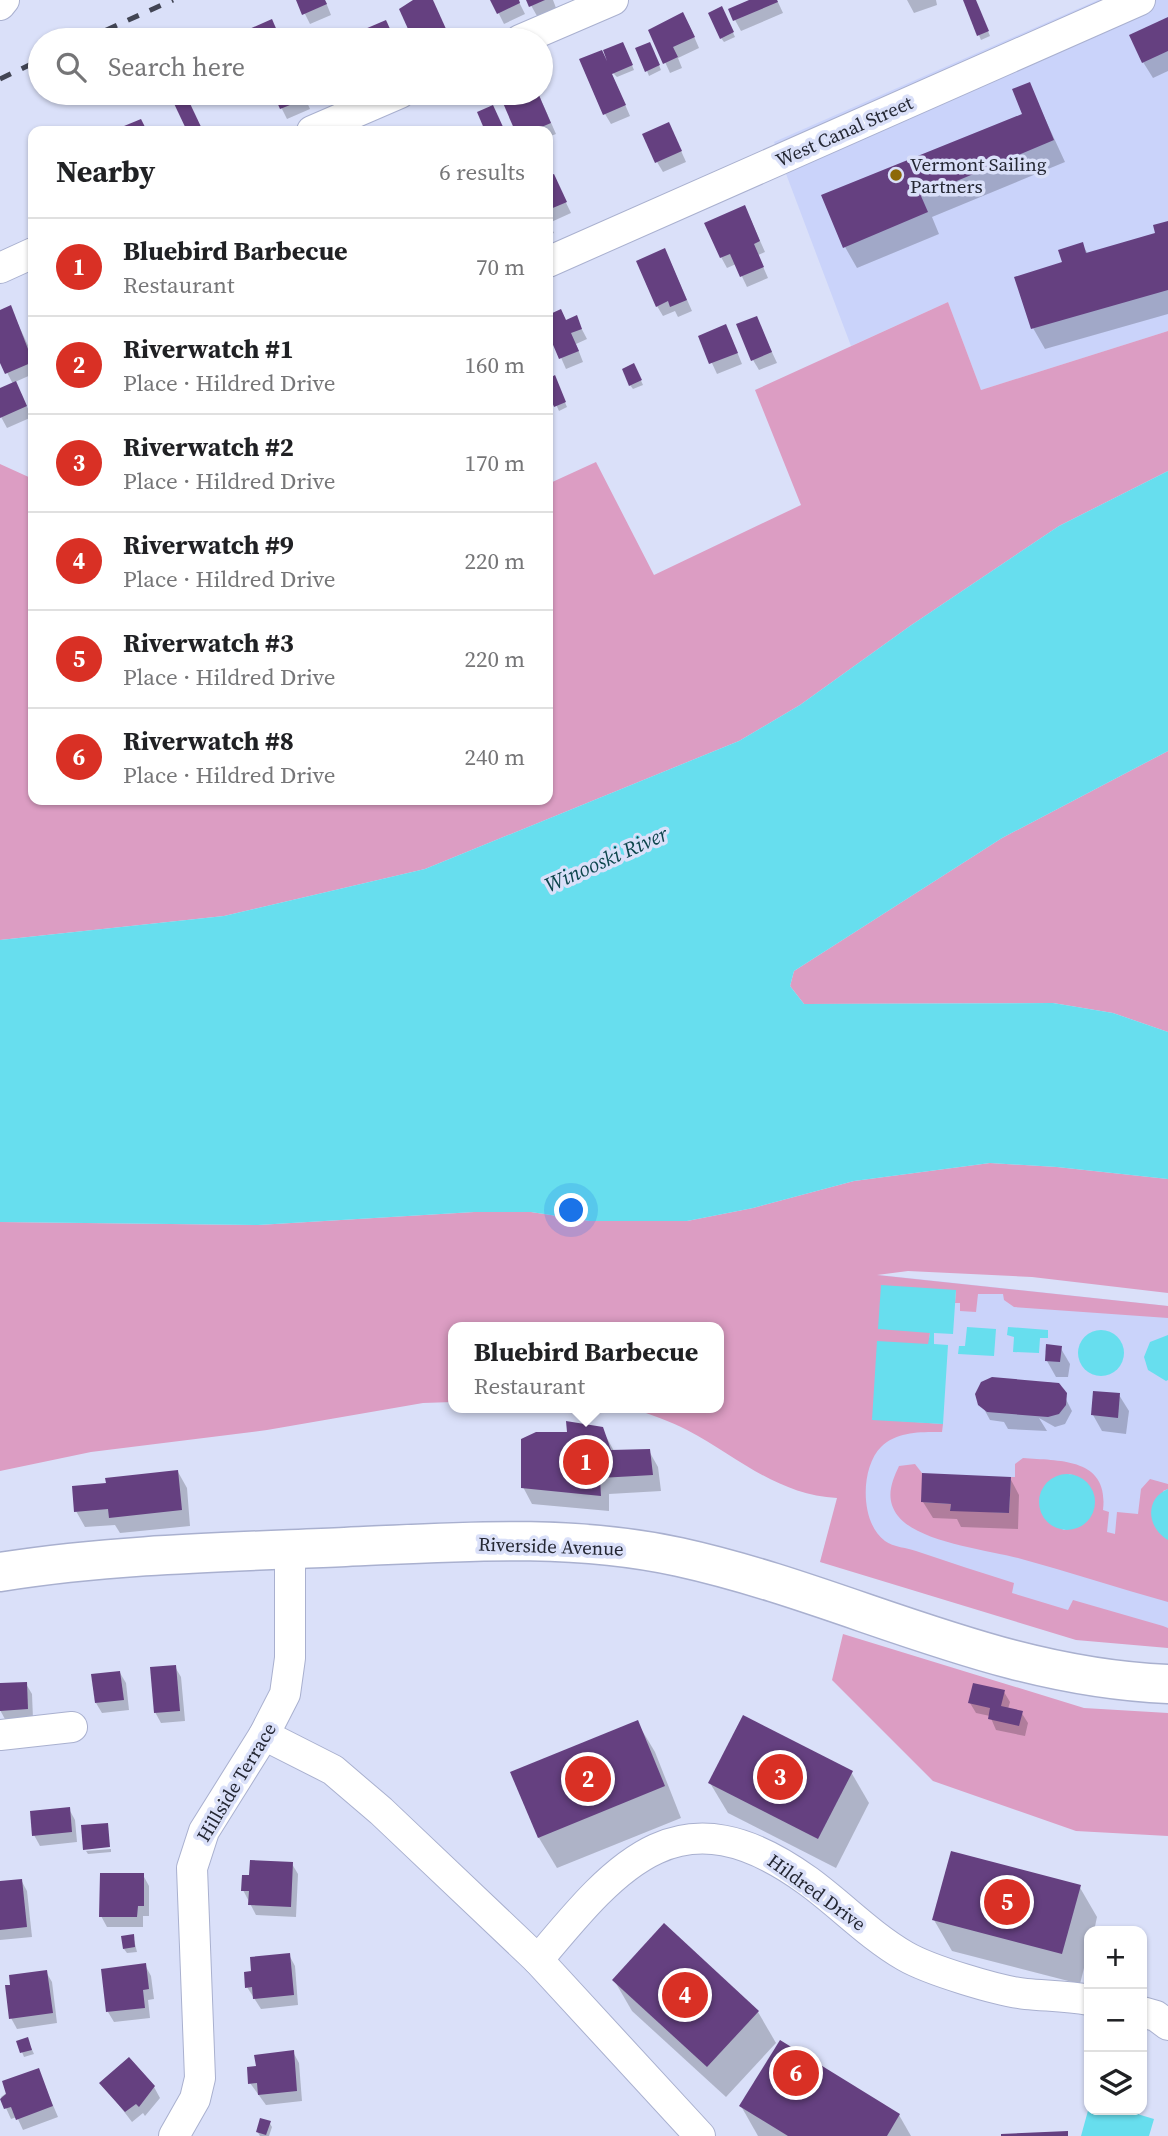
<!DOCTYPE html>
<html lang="en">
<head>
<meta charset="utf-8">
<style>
  body { margin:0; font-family:"Source Serif 4",serif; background:#f2f2f2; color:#202124 }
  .controls { position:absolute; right:21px; bottom:21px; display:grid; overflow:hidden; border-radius:14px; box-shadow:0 2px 5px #0004 }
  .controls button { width:63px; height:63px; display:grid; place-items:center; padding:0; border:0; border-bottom:2px solid #e0e0e0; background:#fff; color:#202124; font:35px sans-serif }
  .you { position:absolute; left:572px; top:1211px; width:24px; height:24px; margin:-18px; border:5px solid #fff; border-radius:50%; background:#1a73e8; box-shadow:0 0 0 10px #1a73e833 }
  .badge { display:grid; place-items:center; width:46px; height:46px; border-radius:50%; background:#d93025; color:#fff; font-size:23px; font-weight:700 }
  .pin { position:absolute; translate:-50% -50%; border:4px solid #fff; box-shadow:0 2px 7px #0006 }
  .popup { position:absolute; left:448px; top:1322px; width:276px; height:91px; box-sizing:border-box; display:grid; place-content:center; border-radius:14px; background:#fff; filter:drop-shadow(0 2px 5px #0005); font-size:23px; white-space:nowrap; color:#757577 }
  .popup b { font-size:26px; color:#202124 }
  .popup::after { content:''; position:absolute; left:50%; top:100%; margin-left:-14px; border:14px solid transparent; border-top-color:#fff }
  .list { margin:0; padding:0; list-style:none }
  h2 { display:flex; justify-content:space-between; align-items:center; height:91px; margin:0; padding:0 28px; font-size:30px }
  h2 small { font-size:23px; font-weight:400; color:#757577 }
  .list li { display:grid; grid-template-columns:46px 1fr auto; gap:21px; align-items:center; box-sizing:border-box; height:98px; padding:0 28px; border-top:2px solid #e0e0e0 }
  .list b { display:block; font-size:26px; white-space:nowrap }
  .list p { margin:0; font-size:23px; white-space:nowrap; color:#757577 }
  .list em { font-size:23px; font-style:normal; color:#757577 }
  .icon { flex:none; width:38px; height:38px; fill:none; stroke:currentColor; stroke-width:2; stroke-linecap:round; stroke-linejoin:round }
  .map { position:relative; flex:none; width:1168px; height:2136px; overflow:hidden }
  .search { position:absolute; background:#fff; box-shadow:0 2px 5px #0004; left:28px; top:28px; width:525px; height:77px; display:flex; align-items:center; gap:18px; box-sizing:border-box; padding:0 24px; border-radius:38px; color:#757577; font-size:26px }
  .panel { position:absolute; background:#fff; box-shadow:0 2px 5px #0004; left:28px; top:126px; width:525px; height:679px; border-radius:14px }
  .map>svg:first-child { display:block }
  .built { fill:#cad3fa }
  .green { fill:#dc9dc3; fill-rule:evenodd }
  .water { fill:#67deee }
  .shadow { fill:#0003 }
  .building { fill:#654080 }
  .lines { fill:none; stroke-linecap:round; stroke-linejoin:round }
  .minor-casing { stroke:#a9b0cf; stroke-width:32 }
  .primary-casing { stroke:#a9b0cf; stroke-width:41 }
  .minor { stroke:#fff; stroke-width:30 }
  .primary { stroke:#fff; stroke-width:38 }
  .rail { stroke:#424554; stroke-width:5; stroke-dasharray:12 12; stroke-linecap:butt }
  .poi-dot { fill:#8c6809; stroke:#dae0f9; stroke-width:2.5 }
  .labels { text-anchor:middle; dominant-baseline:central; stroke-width:7; stroke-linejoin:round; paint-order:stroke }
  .street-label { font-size:19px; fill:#242733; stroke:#dae0f9 }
  .poi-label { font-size:19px; fill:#242733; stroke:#dae0f9; text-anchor:start }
  .water-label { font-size:21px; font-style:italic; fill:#0d454c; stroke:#dae0f9 }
</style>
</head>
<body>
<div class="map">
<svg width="1168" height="2136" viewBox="0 0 1168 2136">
  <rect width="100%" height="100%" fill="#dae0f9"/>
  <g class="built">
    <polygon points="1098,0 1168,0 1168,331 981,390 948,302 851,346 774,142"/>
    <polygon points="871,1274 1168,1306 1168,1638 820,1562 838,1498"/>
  </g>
  <g class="green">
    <polygon points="948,302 981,390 1168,331 1168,471 1059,526 910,626 800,705 739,741 425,869 224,916 0,940 0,464 33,479 33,800 548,800 548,484 596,462 654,575 801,505 755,390"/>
    <polygon points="1168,751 1168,1032 1113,1013 1053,1003 804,1004 790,986 794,971 1002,838"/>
    <path d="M990 1163 1057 1167 1168 1179V1293L1032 1277 908 1271 877 1275 1168 1306V1318L1014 1307 1004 1300 1003 1294H978L976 1312 960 1311V1303H955L956 1291 878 1328 930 1332 929 1344 872 1419 943 1424 942 1432C922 1432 897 1431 881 1447 860 1468 860 1523 885 1541 893 1547 908 1548 916 1551 949 1562 982 1573 1014 1583L1012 1593 1068 1610 1073 1600 1163 1626 1168 1628V1648L1076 1640 820 1562 837 1498C777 1495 738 1457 687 1430 670 1421 651 1415 633 1408H719V1327H453V1402L423 1403 267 1430 91 1452 0 1471V1222L258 1225 474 1212H531L590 1221H687L753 1208 854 1181Z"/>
    <path d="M1023 1458C1061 1461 1109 1458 1103 1510L1109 1512 1107 1532 1115 1534 1117 1512 1138 1514 1141 1489 1150 1479 1168 1484V1489L1163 1491 1168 1540V1602C1118 1588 1069 1572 1018 1558 987 1550 918 1542 898 1516 885 1499 891 1483 899 1466L915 1464 922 1473V1502L951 1504 950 1510 1009 1513 1011 1477H1015V1464ZM1069 1474C1093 1480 1101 1501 1087 1521L1064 1530 1047 1521Z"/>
    <polygon points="843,1634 1084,1708 1168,1713 1168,1836 1076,1831 933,1781 832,1680"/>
  </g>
  <g class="water">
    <polygon points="1168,471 1168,751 1002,838 794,971 790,986 804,1004 1053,1003 1113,1013 1168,1032 1168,1179 1057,1167 990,1163 854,1181 753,1208 687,1221 590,1221 531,1212 474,1212 258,1225 0,1222 0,940 224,916 425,869 739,741 800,705 910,626 1059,526"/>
    <polygon points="881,1285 956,1290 953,1334 934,1333 934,1344 948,1345 943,1424 872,1420 877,1341 928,1344 930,1333 878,1329"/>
    <polygon points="967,1327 996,1329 994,1356 958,1354 959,1346 965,1346"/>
    <polygon points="1008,1327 1048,1330 1048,1338 1040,1338 1039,1353 1013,1352 1014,1337 1007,1335"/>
    <circle cx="1101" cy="1353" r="23"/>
    <polygon points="1168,1335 1168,1380 1166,1381 1148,1370 1144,1357 1150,1342"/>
    <circle cx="1067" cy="1502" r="28"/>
    <path d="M1168 1489V1540C1147 1528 1144 1499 1168 1489Z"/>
    <polygon points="1089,2107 1089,2110 1124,2110 1154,2119 1149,2136 1081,2136"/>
  </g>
  <g class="shadow">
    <polygon points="298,0 325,0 331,15 310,24"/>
    <polygon points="492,0 518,0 525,14 504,24"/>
    <polygon points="528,0 553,0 556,8 537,16"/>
    <polygon points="754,0 777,0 783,13 741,31 735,20"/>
    <polygon points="907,0 936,0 937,5 914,13"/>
    <polygon points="964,0 975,0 990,36 981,40"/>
    <polygon points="724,13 735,37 724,42 721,38"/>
    <polygon points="1168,19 1168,71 1153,78 1143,62"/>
    <polygon points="689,25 699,48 678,58 682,68 670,73 651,31"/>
    <polygon points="652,48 661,70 649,76 647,71"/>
    <polygon points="625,49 634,70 617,77 610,70 630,116 611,124 605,114 609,66"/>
    <polygon points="1029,84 1065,162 932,217 939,234 857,268 845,247 1025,115"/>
    <polygon points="274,93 315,93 316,94 305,98 310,109 287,119"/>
    <polygon points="512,93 538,93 556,134 548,137 548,131 517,131 502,97"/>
    <polygon points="674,135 686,162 663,172 657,162"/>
    <polygon points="553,176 571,213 549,223 554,233 548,235 548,178"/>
    <polygon points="750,218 765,252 758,255 768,278 747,287 736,264 727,268 721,257"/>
    <polygon points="1168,223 1168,314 1045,349 1033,328 1064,263 1082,244 1088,254 1157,234"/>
    <polygon points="665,250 692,311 678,317 675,311 663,316 657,306"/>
    <polygon points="10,307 33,356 33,374 15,382 32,417 7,428 0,415 0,390 13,384 0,359 0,312"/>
    <polygon points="560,311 566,322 576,318 587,339 576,344 583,362 566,369 548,328 548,317"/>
    <polygon points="756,318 777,363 759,370 753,360"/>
    <polygon points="700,337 731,337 742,364 717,374"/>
    <polygon points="636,370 643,385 633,389 630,385"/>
    <polygon points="554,377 567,407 559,411 548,387 548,380"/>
    <polygon points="1060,1347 1070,1364 1068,1377 1056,1377 1047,1361"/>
    <polygon points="1047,1382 1058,1384 1072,1411 1065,1424 1055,1427 1039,1418 1047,1431 1008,1429 1004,1422 990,1420 984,1409"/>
    <polygon points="1119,1395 1129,1411 1126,1434 1102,1431 1093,1415"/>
    <polygon points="602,1429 614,1451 649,1451 658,1467 661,1491 609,1494 609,1511 532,1504 523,1487 570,1434"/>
    <polygon points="178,1472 187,1488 190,1526 120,1533 115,1525 85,1527 76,1511 107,1485"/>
    <polygon points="1010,1478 1019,1495 1018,1529 961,1527 957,1519 933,1518 923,1502"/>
    <polygon points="175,1667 181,1677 185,1721 161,1723 155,1712"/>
    <polygon points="120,1673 126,1683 129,1710 102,1713 96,1703"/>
    <polygon points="26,1684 32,1694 33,1719 6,1721 0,1710 0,1685"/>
    <polygon points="1004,1692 1010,1702 1008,1709 1021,1712 1028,1723 1025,1736 996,1730 990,1716 976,1713 970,1703"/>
    <polygon points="637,1722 655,1752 681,1818 557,1868 539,1838 513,1772"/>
    <polygon points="851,1772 869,1803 836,1868 728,1813 710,1783"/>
    <polygon points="69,1809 75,1820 77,1842 40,1846 34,1835"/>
    <polygon points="111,1849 111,1852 88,1854 86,1851"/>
    <polygon points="292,1864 298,1874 296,1917 256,1915 243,1890"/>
    <polygon points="143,1875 149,1886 149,1916 143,1916 143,1927 107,1927 101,1916"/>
    <polygon points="21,1880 27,1891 32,1937 0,1940 0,1883"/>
    <polygon points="1079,1886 1097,1917 1094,1931 1089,1931 1089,1948 1080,1984 952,1951 934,1920"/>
    <polygon points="133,1936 137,1952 127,1953 124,1949"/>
    <polygon points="289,1955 295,1966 298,2005 261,2009 247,1987 253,1973"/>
    <polygon points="145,1965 151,1976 154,1999 148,2000 150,2018 114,2022 108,2012"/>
    <polygon points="46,1972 52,1982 57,2023 17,2029 11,2018"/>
    <polygon points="614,1980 758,2012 776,2043 726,2097 632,2011"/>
    <polygon points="27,2039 34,2054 24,2057 18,2042"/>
    <polygon points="293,2052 299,2063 302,2101 266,2105 250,2083 257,2067"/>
    <polygon points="38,2070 58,2117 23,2130 17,2117 11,2119 1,2097"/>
    <polygon points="102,2083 154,2087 160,2098 145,2116 143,2113 132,2122"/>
    <polygon points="741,2106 899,2115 911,2136 758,2136"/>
    <polygon points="269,2122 272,2127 269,2136 260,2136 257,2131"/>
  </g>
  <g class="building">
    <polygon points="296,0 325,0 327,4 302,15"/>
    <polygon points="413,0 433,0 451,40 413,40 399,9"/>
    <polygon points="490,0 519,0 520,3 497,14"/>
    <polygon points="526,0 545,0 529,7"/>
    <polygon points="749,0 777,0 778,2 733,21 728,9"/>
    <polygon points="963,0 976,0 989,31 977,36"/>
    <polygon points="722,6 734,32 720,39 708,13"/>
    <polygon points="683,12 695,37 673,47 678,57 663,64 648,30"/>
    <polygon points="1168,17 1168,51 1142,63 1129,35"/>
    <polygon points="272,19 281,40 252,40 247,30"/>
    <polygon points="386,20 395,40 346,40 344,38"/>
    <polygon points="623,42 633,65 612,74 626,105 603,115 579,59 602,50 607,61 603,50"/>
    <polygon points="650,42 660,65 645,72 635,48"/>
    <polygon points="1030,82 1054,140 921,196 928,212 843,248 821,195 1022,114 1012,89"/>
    <polygon points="169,93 185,93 203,131 187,131"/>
    <polygon points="273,93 303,93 305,99 280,109"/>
    <polygon points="508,93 538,93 551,123 532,131 515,131 500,96"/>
    <polygon points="493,105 504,129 485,131 477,112"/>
    <polygon points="141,119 147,131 112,131"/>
    <polygon points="669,122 682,151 655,163 642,134"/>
    <polygon points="554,174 567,202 548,210 548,176"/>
    <polygon points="745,205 760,241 754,244 764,267 740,277 730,254 720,258 704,223"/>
    <polygon points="1168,221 1168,290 1031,329 1014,277 1062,262 1058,250 1083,242 1086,253 1155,233 1153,225"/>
    <polygon points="665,248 687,300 670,307 668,301 656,307 636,261"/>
    <polygon points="11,305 33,362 5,374 0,363 0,310"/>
    <polygon points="561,309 566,320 577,315 582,329 571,333 579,351 559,359 548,333 548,315"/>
    <polygon points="757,316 772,352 751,361 736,324"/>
    <polygon points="726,324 738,353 709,364 698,336"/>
    <polygon points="634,363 642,380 629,386 622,369"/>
    <polygon points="555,375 566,402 554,407 548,392 548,379"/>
    <polygon points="16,381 27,406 0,418 0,388"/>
    <polygon points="1046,1344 1062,1346 1060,1362 1045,1361"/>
    <polygon points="992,1377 1059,1383 1067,1393 1066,1405 1059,1414 1048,1417 987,1412 978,1405 975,1394 981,1382"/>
    <polygon points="1093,1391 1120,1393 1118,1418 1091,1415"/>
    <polygon points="566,1421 603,1427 611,1450 650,1449 653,1475 600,1478 601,1496 521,1488 521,1439 536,1432 567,1432"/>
    <polygon points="178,1470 182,1510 109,1518 108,1509 74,1512 72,1486 106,1483 105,1478"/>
    <polygon points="922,1473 1011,1477 1009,1513 950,1511 951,1504 921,1502"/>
    <polygon points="176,1665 180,1711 154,1713 150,1667"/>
    <polygon points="120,1671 124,1700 95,1703 91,1674"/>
    <polygon points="27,1682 28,1709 0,1711 0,1683"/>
    <polygon points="973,1683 1005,1690 1001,1706 1023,1711 1019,1726 988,1719 990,1708 968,1703"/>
    <polygon points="743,1715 853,1771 818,1839 708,1783"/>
    <polygon points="638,1720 665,1786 538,1838 510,1772"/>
    <polygon points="70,1807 72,1832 32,1836 30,1811"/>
    <polygon points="108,1823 110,1847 83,1850 81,1825"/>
    <polygon points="951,1851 1081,1885 1062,1954 932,1920"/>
    <polygon points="250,1860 293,1862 291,1907 248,1905 249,1891 241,1891 242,1875 249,1875"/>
    <polygon points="100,1873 144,1873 144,1906 138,1906 137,1917 99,1917"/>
    <polygon points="22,1879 27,1927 0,1930 0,1881"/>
    <polygon points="664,1923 759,2011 707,2067 612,1980"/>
    <polygon points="134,1934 135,1947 123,1949 121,1936"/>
    <polygon points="290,1953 294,1995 253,1999 252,1987 245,1988 244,1972 251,1971 250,1957"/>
    <polygon points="146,1963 149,1989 143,1990 145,2008 106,2012 101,1969"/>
    <polygon points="47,1970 53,2013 9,2019 5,1985 10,1985 9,1975"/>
    <polygon points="28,2037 32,2050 20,2053 16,2041"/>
    <polygon points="780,2040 900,2114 887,2136 788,2136 739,2106"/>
    <polygon points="294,2050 297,2091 258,2095 257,2083 248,2084 247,2067 256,2066 254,2055"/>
    <polygon points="129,2057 155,2086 139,2107 136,2104 125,2112 99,2083"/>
    <polygon points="39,2068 53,2106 16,2120 11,2107 4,2109 0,2099 6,2094 2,2081"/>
    <polygon points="260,2118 271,2121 266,2135 256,2132"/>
    <polygon points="1068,2131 1068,2136 1001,2136 1001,2134"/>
  </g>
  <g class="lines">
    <defs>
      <g id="minor">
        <polyline points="0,5 4,0"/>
        <polyline points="520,40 613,0"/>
        <polyline points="312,131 400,93"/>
        <polyline points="548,262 1140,0"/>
        <polyline points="0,268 33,253"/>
        <polyline points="0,1735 72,1727"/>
        <polyline points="264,1735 333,1770 381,1811 538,1960"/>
        <polyline points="1142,2012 1156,2016 1168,2025"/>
        <polyline points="174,2136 195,2099 200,2078 192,1868 204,1831 264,1735 285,1694 290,1658 290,1550"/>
        <path d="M700 2136 538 1960C620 1861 681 1789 808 1881 841 1905 869 1935 905 1956 929 1970 998 1991 1026 1994 1047 1996 1068 1996 1089 2000"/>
      </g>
      <path id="primary" d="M0 1572C114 1554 230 1552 345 1547 456 1542 570 1533 679 1557 847 1594 991 1677 1168 1684"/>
    </defs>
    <use href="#minor" class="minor-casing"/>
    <use href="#primary" class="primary-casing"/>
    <use href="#minor" class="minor"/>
    <use href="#primary" class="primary"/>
    <g class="rail">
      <polyline points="84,40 173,0"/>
      <polyline points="0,79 40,60"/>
    </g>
  </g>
  <circle class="poi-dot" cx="896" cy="175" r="7"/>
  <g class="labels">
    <g class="street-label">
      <text transform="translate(844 131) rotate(-24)">West Canal Street</text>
      <text transform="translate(551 1546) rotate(2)">Riverside Avenue</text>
      <text transform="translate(236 1782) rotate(-59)">Hillside Terrace</text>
      <text transform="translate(817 1892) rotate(36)">Hildred Drive</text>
    </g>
    <g class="poi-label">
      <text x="910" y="164">Vermont Sailing<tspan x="910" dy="22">Partners</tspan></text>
    </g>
    <g class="water-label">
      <text transform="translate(606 859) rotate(-24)">Winooski River</text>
    </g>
  </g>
</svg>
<div class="controls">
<button>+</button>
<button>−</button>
<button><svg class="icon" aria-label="layers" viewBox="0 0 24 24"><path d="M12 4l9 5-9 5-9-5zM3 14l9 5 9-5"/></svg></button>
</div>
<div class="you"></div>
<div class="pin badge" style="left:586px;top:1462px">1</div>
<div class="popup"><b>Bluebird Barbecue</b>Restaurant</div>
<div class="pin badge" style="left:588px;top:1779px">2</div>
<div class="pin badge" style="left:780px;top:1777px">3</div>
<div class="pin badge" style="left:685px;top:1995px">4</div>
<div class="pin badge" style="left:1007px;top:1902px">5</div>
<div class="pin badge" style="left:796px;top:2073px">6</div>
<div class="search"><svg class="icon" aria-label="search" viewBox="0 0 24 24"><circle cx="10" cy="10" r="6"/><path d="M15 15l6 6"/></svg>Search here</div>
<section class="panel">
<h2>Nearby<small>6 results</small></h2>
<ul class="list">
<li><span class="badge">1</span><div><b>Bluebird Barbecue</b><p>Restaurant</p></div><em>70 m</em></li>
<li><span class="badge">2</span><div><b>Riverwatch #1</b><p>Place · Hildred Drive</p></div><em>160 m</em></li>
<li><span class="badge">3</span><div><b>Riverwatch #2</b><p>Place · Hildred Drive</p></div><em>170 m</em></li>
<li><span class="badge">4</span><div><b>Riverwatch #9</b><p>Place · Hildred Drive</p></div><em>220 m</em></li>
<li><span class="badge">5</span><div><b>Riverwatch #3</b><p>Place · Hildred Drive</p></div><em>220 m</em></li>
<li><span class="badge">6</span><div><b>Riverwatch #8</b><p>Place · Hildred Drive</p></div><em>240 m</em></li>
</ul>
</section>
</div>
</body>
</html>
